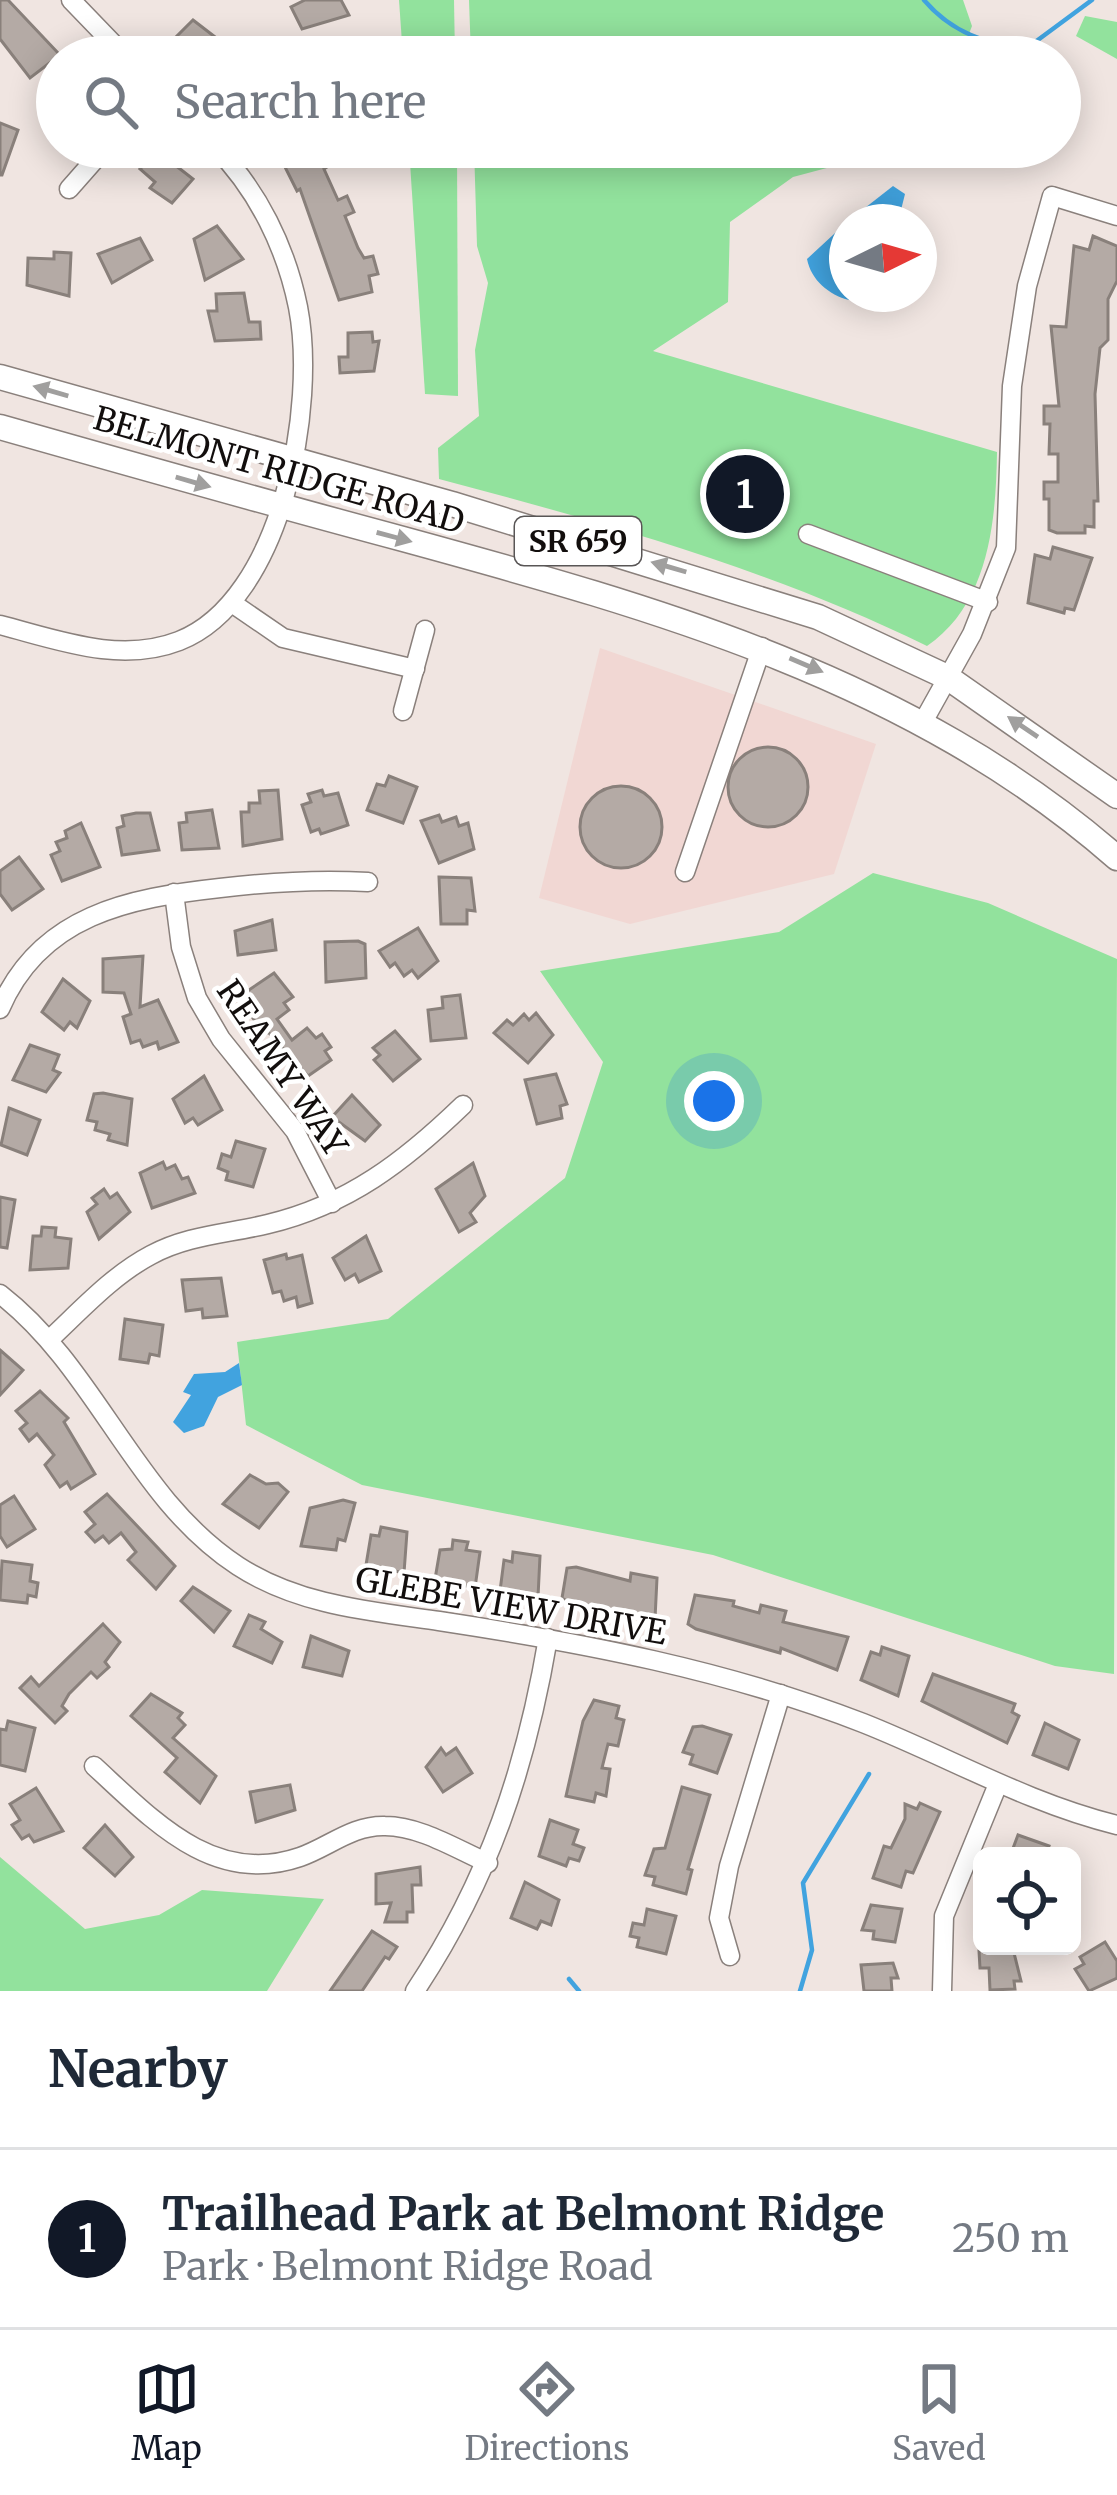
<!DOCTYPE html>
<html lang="en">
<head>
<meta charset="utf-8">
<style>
  body { margin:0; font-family:Merriweather,serif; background:#f2f2f3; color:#1f2937 }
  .controls { position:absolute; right:36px; bottom:36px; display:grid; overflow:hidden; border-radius:18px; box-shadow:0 6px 30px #0003 }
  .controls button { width:108px; height:108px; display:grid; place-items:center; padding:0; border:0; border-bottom:3px solid #e0e1e3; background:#fff; color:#1f2937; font:60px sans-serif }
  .compass { position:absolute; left:829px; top:204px; width:108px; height:108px; border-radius:50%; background:#fff; box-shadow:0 6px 30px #0003; rotate:85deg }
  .you { position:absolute; left:714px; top:1101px; width:42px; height:42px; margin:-30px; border:9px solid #fff; border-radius:50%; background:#1a73e8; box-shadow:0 0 0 18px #1a73e833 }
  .badge { display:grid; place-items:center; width:78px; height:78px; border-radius:50%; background:#111827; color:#fff; font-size:39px; font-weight:700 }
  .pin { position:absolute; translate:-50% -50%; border:6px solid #fff; box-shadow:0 3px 12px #0006 }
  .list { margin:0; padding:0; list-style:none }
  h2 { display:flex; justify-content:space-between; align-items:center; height:156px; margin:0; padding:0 48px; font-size:51px }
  h2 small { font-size:39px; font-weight:400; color:#747a83 }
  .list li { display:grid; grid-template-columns:78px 1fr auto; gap:36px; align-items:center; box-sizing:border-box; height:180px; padding:0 48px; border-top:3px solid #e0e1e3 }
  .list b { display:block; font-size:45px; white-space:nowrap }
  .list p { margin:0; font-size:39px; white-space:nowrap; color:#747a83 }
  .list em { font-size:39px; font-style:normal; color:#747a83 }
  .icon { flex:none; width:66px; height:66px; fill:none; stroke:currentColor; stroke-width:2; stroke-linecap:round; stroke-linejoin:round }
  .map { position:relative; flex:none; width:1117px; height:1991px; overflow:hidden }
  .search { position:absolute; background:#fff; box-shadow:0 6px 30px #0003; left:36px; right:36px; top:36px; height:132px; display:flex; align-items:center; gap:30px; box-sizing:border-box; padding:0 42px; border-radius:66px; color:#747a83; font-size:45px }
  .sheet { height:336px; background:#fff }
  nav { display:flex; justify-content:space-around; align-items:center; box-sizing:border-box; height:168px; border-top:3px solid #e0e1e3; background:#fff; font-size:33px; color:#747a83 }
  nav a { display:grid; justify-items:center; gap:6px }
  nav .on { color:#111827 }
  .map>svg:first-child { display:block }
  .industrial { fill:#f1d7d3 }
  .green { fill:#92e29d }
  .water { fill:#41a3df }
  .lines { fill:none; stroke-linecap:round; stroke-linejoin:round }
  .stream { stroke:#41a3df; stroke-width:4.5 }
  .building { fill:#b4aaa5; stroke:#89807b; stroke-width:3 }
  .minor-casing { stroke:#8a807c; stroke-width:21 }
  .major-casing { stroke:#8a807c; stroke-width:27 }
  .minor { stroke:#fff; stroke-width:18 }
  .major { stroke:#fff; stroke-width:24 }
  .oneway { fill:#a09f9e }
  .labels { text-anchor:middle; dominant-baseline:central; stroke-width:9; stroke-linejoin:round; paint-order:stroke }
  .shield { fill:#fff; stroke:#595656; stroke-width:3 }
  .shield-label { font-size:30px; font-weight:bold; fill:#120e0d }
  .street-label { font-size:33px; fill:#120e0d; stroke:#fff }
</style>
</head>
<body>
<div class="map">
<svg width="1117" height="1991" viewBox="0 0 1117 1991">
  <rect width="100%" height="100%" fill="#f0e5e1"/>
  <polygon class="industrial" points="600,648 876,744 834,874 630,924 539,898"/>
  <g class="green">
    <polygon points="399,0 454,0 455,57 403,57"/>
    <polygon points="469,0 963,0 972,26 960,57 471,57"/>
    <polygon points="1085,16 1117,22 1117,59 1076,36"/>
    <polygon points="409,147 457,147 458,396 425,394"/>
    <path d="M474 147H860L853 161 793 177 730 222 728 302 653 351 997 452C996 521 989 604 927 646 773 570 605 523 439 479L438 448 479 416 475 350 488 283 477 246Z"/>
    <polygon points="873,873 988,903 1117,959 1114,1674 1055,1666 713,1555 362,1485 246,1425 237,1342 388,1319 565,1178 603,1062 540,971 779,932"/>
    <polygon points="0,1857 85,1929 159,1915 202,1890 324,1899 267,1991 0,1991"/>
  </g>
  <g class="water">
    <polygon points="893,186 905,194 898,222 847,222"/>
    <path d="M847 222V294H856L849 300C829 295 811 280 807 259Z"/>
    <polygon points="239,1363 242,1385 218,1397 204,1426 184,1433 173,1422 191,1395 183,1392 194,1374 225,1372"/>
  </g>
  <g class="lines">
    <g class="stream">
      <path d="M924 0C951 32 986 45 1027 48L1092 0"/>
      <polyline points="569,1979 579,1991"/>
      <polyline points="800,1991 812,1950 803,1883 869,1774"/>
    </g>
  </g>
  <g class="building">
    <polygon points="0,0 8,0 60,55 30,78 0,39"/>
    <polygon points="305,0 341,0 349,15 302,29 291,7"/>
    <polygon points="193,20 228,47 218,57 183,57 169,44"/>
    <polygon points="0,123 18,130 2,175 0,175"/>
    <polygon points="275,147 326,151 333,163 324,169 338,200 347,196 354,212 345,216 358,248 364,258 373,256 378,274 369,276 372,292 339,300 300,189 297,191"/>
    <polygon points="157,151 193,179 172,203 150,188 155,182 140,169"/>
    <polygon points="217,226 243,259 205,280 194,239"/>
    <polygon points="1093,236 1117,246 1117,281 1108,299 1108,340 1100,348 1095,394 1098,501 1094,501 1094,527 1085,526 1085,533 1057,533 1049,530 1049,499 1044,499 1044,482 1058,482 1058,454 1049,454 1050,424 1044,424 1044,406 1059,406 1051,326 1066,327 1074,246 1089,250"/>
    <polygon points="140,238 152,260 112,283 98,254"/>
    <polygon points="54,252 71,253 69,296 27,285 28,258 54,259"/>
    <polygon points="244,293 249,322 260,322 261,339 215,341 208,311 217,311 216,294"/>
    <polygon points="372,332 373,342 379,341 374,371 340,373 339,357 348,357 348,333"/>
    <polygon points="1053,547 1092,558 1074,610 1065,608 1064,613 1028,603 1035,555 1050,559"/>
    <circle cx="768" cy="787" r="40"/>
    <polygon points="389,776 417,787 403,823 367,810 377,784 385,786"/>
    <circle cx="621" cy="827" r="41"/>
    <polygon points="278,790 282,839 243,846 241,812 249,812 249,803 260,803 259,791"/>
    <polygon points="322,790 324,796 338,793 348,825 321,834 319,829 311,832 302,805 311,802 308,794"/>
    <polygon points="212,810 219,848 182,850 179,823 187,822 186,813"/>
    <polygon points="136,813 150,813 159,850 122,855 117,828 124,826 122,816"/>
    <polygon points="439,815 442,822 456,817 459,826 468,823 474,849 439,863 421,821"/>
    <polygon points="81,823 100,867 62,881 51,855 60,851 56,842 67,838 65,831"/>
    <polygon points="19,857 43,889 12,910 0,894 0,871"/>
    <polygon points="439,877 471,878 475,911 467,910 467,924 441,924"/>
    <polygon points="272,920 276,950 238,955 235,931"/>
    <polygon points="418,928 438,961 418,978 412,970 404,976 395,963 390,967 379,951"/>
    <polygon points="358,941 365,944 366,978 326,982 325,942"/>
    <polygon points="143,956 140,1007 158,1000 178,1042 159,1049 157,1042 143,1047 140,1040 131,1043 123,1017 131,1014 124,993 103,992 103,959"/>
    <polygon points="274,973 293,997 284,1003 289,1010 277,1019 292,1040 307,1028 316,1038 322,1034 331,1047 325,1051 331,1060 308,1076 268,1032 264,1035 247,1009 251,1006 243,994"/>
    <polygon points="63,979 90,1001 77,1028 70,1022 64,1030 42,1012"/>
    <polygon points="460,995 466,1038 431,1041 428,1010 443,1008 442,997"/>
    <polygon points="536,1013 553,1035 528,1063 494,1033 507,1020 513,1025 524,1014 529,1020"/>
    <polygon points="395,1031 420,1059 393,1081 374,1060 380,1055 373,1048"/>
    <polygon points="30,1045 59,1055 53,1070 60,1073 46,1092 13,1080"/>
    <polygon points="556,1074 567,1104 560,1106 562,1118 537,1124 525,1080"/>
    <polygon points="204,1076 222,1110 198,1125 193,1118 185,1123 173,1099"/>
    <polygon points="103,1093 132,1099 127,1145 108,1140 110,1134 95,1130 97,1122 87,1120 94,1094"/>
    <polygon points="352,1095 380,1125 365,1141 332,1117"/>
    <polygon points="9,1108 40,1120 27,1155 1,1145"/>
    <polygon points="236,1141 265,1149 253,1187 226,1180 228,1172 218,1168 222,1154 231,1157"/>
    <polygon points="163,1162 166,1169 175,1165 182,1179 188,1177 195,1193 152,1208 140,1173"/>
    <polygon points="473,1163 485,1196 470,1213 476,1222 459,1232 436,1189"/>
    <polygon points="104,1189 110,1198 117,1193 130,1212 99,1239 87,1212 97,1204 92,1198"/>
    <polygon points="0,1197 15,1200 7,1248 0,1247"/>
    <polygon points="42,1227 56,1228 55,1237 71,1239 68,1268 30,1270 33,1236 41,1236"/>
    <polygon points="366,1236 381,1271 359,1282 355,1274 345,1280 333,1258"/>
    <polygon points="286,1254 287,1259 302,1255 312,1303 298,1307 296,1297 284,1301 281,1291 273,1293 264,1260"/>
    <polygon points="221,1278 227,1316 203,1318 202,1309 186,1311 182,1280"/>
    <polygon points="125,1319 163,1325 159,1356 150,1354 148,1363 120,1359"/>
    <polygon points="0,1350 23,1370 0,1395"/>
    <polygon points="40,1391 68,1418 64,1422 95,1474 71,1489 67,1482 60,1487 45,1465 54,1455 37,1434 29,1441 20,1429 27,1423 16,1411"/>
    <polygon points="250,1475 266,1484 278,1483 288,1492 259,1528 223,1504"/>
    <polygon points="107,1494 175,1566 156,1589 128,1560 136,1552 121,1533 109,1543 103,1536 95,1542 86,1532 95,1524 85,1512"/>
    <polygon points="14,1496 35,1529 7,1547 0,1536 0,1505"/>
    <polygon points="343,1500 355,1503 345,1541 338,1539 336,1550 301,1546 310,1508"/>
    <polygon points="381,1527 407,1532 404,1573 366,1565 371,1535 379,1536"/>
    <polygon points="453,1540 468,1542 466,1550 480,1552 475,1588 435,1579 440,1550 452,1549"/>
    <polygon points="513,1552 540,1556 538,1597 500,1591 504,1560 512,1562"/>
    <polygon points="2,1561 32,1565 30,1581 38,1583 36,1597 28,1595 27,1603 0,1600"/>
    <polygon points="576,1567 630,1581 631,1573 657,1578 655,1619 570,1603 562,1598 567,1568"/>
    <polygon points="193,1587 230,1611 214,1632 181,1601"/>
    <polygon points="695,1595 734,1601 733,1606 759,1613 761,1605 786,1611 783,1622 848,1637 837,1670 781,1648 780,1653 696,1629 688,1624"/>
    <polygon points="249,1615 265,1622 261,1629 282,1642 272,1663 234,1646"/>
    <polygon points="103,1624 120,1642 105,1662 109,1667 97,1678 91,1672 69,1694 62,1706 67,1711 55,1723 20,1688 31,1677 39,1686"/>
    <polygon points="311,1636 349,1651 342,1676 303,1667"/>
    <polygon points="882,1647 909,1656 898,1696 861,1680 871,1652 880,1655"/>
    <polygon points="933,1674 1015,1704 1012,1712 1019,1716 1007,1743 922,1701"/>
    <polygon points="151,1694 182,1713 178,1718 185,1725 173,1738 216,1776 200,1803 165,1772 177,1758 131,1716"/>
    <polygon points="594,1700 619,1706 616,1718 624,1720 618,1746 608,1744 602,1768 610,1769 606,1796 596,1793 594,1802 566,1796 583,1721"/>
    <polygon points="8,1721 35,1728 25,1771 0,1765 0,1729 6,1730"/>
    <polygon points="1045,1723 1079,1740 1068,1769 1033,1755"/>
    <polygon points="702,1726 731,1735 717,1773 690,1764 693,1755 683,1752 693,1727"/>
    <polygon points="441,1748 446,1755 456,1748 472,1773 443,1792 426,1767"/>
    <polygon points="290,1785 295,1810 256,1822 250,1792"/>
    <polygon points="682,1787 710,1795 688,1869 692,1870 686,1894 653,1885 655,1877 645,1875 654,1849 665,1848"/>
    <polygon points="36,1788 63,1831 34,1842 29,1835 22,1839 12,1825 20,1820 10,1804"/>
    <polygon points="920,1803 940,1812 913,1873 906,1871 901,1887 873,1878 884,1846 891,1848 905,1819 905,1804 917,1809"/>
    <polygon points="550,1820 578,1830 573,1844 584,1848 579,1861 569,1858 566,1866 539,1856"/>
    <polygon points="105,1825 133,1857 115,1876 84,1848"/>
    <polygon points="1018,1835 1049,1846 1045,1856 1012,1851"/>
    <polygon points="420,1867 421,1885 412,1885 413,1912 407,1912 407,1922 385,1922 391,1903 376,1904 376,1874"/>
    <polygon points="525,1882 559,1900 551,1925 541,1921 537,1929 511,1918"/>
    <polygon points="871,1905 902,1909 895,1942 873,1939 874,1931 862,1930"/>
    <polygon points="647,1909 676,1916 666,1954 637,1947 639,1938 630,1936 633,1923 644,1925"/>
    <polygon points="372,1931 397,1947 389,1959 385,1957 362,1991 330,1991"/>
    <polygon points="1105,1942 1117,1961 1117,1978 1089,1991 1075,1969 1084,1964 1080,1957"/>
    <polygon points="1013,1949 1021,1981 1014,1981 1015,1989 990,1990 989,1968 980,1968 979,1951"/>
    <polygon points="893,1963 898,1978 891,1978 892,1991 864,1991 861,1965"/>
  </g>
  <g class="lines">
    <defs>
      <g id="minor">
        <polyline points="71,0 126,57"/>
        <polyline points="69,189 106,147"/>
        <polyline points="808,534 988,602"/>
        <polyline points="232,603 283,638 415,669"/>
        <path d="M0 625C58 640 120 664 179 641 283 600 317 405 298 307 286 248 258 190 215 147"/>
        <polyline points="403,711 425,630"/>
        <polyline points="923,722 972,634 1006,548 1012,386 1027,286 1052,196 1117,216"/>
        <polyline points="685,872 762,647"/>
        <polyline points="174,893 181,947 197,998 221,1039 295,1131 332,1203"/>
        <path d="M0 1009C40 915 129 898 220 888 270 882 318 879 368 882"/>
        <path d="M0 1294C98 1370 134 1498 238 1566 298 1605 369 1611 439 1621 584 1643 726 1670 863 1723 949 1757 1027 1803 1117 1825"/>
        <path d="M51 1338C82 1309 113 1275 151 1255 188 1235 227 1234 268 1224 348 1205 405 1161 463 1105"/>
        <path d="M94 1766C152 1819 213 1887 300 1857 329 1847 352 1825 385 1826 420 1826 456 1849 488 1863"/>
        <polyline points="730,1956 719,1918 729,1866 781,1694"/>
        <path d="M415 1991C489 1880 526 1768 548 1638"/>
        <polyline points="942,1991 944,1916 998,1784"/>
      </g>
      <g id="major">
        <polyline points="0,377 452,504 818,617 947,677 1117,796"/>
        <path d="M0 427C134 465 268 503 403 539 659 609 912 679 1117 858"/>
      </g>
    </defs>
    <use href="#minor" class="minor-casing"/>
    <use href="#major" class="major-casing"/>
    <use href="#minor" class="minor"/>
    <use href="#major" class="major"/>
  </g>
  <defs><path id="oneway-solid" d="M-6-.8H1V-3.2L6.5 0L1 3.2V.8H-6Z" transform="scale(3)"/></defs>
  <g class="oneway">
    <use href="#oneway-solid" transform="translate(51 391) rotate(-164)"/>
    <use href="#oneway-solid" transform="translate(193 482) rotate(16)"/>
    <use href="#oneway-solid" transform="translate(394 537) rotate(15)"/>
    <use href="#oneway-solid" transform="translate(669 567) rotate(-164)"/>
    <use href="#oneway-solid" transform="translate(806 665) rotate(23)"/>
    <use href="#oneway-solid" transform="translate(1023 727) rotate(-146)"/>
  </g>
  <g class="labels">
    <rect class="shield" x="515" y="517" width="126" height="48" rx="9"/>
    <g class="shield-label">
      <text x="578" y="541">SR 659</text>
    </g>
    <g class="street-label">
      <text transform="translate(279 470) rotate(16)">BELMONT RIDGE ROAD</text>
      <text transform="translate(282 1068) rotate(56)">REAMY WAY</text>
      <text transform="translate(511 1606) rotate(10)">GLEBE VIEW DRIVE</text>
    </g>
  </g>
</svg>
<div class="controls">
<button><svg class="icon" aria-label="locate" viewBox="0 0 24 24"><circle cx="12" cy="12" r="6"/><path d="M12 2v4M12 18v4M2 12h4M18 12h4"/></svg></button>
</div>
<svg class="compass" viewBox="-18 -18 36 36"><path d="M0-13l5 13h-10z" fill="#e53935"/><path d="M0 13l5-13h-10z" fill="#747a83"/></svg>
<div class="you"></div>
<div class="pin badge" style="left:745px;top:494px">1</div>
<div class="search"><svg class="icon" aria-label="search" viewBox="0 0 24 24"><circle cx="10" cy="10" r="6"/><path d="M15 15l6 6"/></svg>Search here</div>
</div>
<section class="sheet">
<h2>Nearby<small></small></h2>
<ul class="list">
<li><span class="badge">1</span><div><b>Trailhead Park at Belmont Ridge</b><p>Park · Belmont Ridge Road</p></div><em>250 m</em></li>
</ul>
</section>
<nav>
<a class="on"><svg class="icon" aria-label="map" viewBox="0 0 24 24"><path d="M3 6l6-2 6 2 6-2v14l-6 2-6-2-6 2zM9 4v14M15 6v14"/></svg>Map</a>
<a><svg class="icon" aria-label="directions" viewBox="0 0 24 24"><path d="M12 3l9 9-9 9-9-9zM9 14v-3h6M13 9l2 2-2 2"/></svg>Directions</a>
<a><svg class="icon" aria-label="saved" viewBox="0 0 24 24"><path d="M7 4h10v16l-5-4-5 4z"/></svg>Saved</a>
</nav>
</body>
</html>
